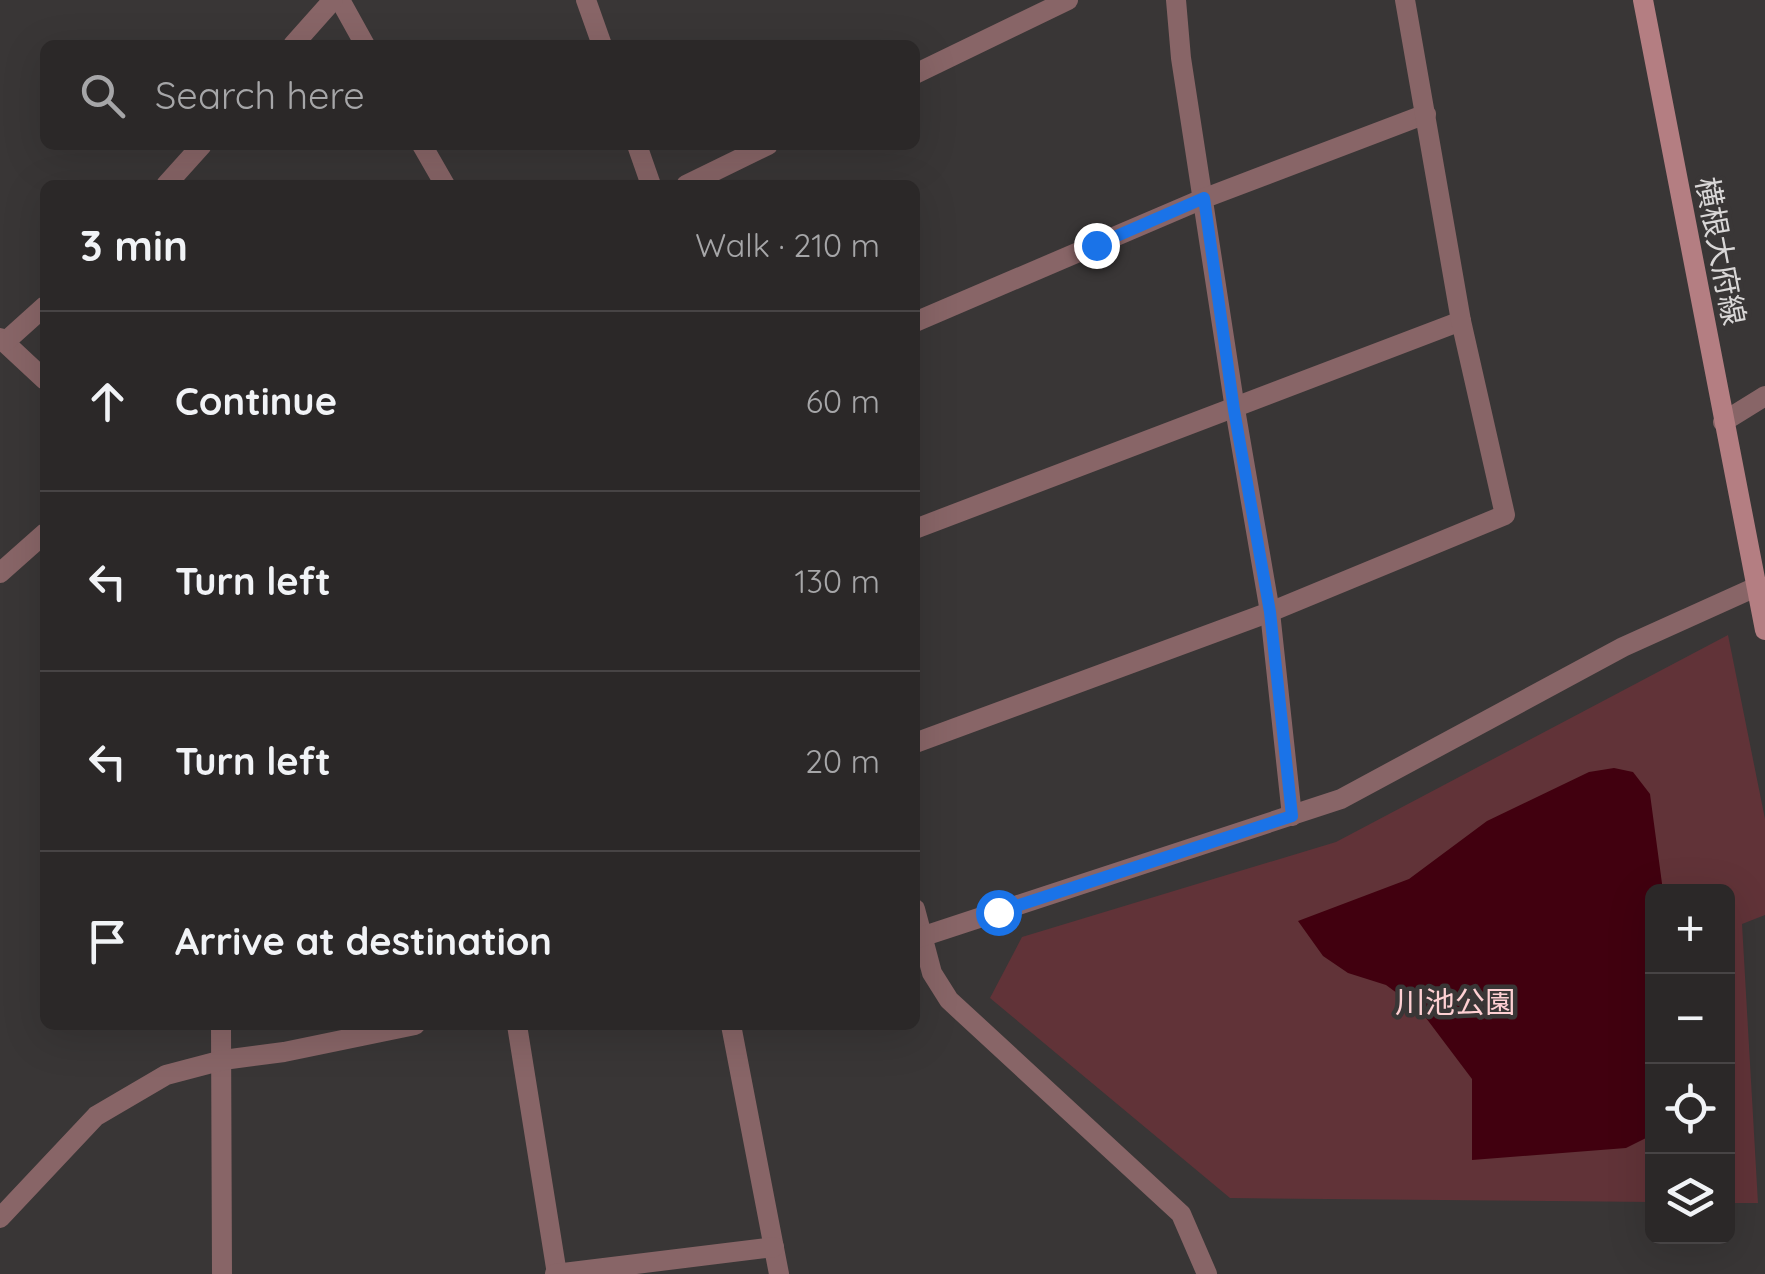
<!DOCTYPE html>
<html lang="en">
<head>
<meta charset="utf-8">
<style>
  body { margin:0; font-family:Quicksand,"Noto Sans JP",sans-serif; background:#333030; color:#f1f3f6 }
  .controls { position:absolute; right:30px; bottom:30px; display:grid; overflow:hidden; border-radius:15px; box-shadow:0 10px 40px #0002 }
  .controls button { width:90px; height:90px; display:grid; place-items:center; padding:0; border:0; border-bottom:2px solid #474445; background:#2b2828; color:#f1f3f6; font:50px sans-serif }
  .stop { position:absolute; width:30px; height:30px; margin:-22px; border:8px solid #1a73e8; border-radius:50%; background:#fff }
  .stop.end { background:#1a73e8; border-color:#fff; box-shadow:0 2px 10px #0008 }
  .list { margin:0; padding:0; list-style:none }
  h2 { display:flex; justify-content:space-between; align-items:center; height:130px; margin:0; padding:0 40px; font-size:42px }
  h2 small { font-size:32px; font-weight:400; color:#a6a6a8 }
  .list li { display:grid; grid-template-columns:65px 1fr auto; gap:30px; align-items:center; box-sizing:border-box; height:180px; padding:0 40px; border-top:2px solid #474445 }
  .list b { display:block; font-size:38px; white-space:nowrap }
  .list em { font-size:32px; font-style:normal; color:#a6a6a8 }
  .icon { flex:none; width:55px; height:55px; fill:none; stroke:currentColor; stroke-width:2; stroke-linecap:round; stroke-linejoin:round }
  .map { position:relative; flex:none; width:1765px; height:1274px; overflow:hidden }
  .search { position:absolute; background:#2b2828; box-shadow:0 10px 40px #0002; left:40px; top:40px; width:880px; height:110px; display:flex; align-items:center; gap:25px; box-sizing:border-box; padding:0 35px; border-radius:15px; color:#a6a6a8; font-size:38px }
  .panel { position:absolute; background:#2b2828; box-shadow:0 10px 40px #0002; left:40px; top:180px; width:880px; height:850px; border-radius:15px }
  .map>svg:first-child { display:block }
  .green { fill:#613338 }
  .water { fill:#41000f }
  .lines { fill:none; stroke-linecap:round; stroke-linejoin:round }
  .street { stroke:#886567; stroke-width:20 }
  .secondary { stroke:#b47e82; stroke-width:20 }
  .route { stroke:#1a73e8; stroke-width:12 }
  .labels { text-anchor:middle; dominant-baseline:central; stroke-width:9; stroke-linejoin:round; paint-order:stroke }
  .street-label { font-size:30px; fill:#d9d7d7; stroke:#393636 }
  .park-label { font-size:30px; fill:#fed0d3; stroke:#393636 }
</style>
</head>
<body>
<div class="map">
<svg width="1765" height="1274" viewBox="0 0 1765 1274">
  <rect width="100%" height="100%" fill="#393636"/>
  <polygon class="green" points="1728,635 1765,819 1765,915 1742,924 1758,1203 1728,1203 1728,892 1652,892 1652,1202 1230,1198 990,998 1022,937 1336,842"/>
  <polygon class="water" points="1614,768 1633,772 1650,794 1663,891 1652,892 1652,1135 1626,1148 1472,1160 1472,1079 1420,1010 1386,985 1348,973 1323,956 1298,921 1409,879 1487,821 1589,772"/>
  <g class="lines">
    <g class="street">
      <polyline points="340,0 365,45"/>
      <polyline points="586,0 602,45"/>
      <polyline points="1176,0 1181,58 1235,409 1270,612 1292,816"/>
      <polyline points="293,45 333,0"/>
      <polyline points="915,74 1068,0"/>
      <polyline points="422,145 445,185"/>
      <polyline points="637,145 651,185"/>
      <polyline points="166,185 202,145"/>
      <polyline points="686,185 768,145"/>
      <polyline points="915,322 1205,198 1426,114"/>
      <polyline points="0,338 45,380"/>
      <polyline points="6,341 45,306"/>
      <polyline points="1723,422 1765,396"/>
      <polyline points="915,529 1461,321"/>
      <polyline points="0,573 45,533"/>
      <polyline points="915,743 1270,612 1505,515 1461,321 1405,0"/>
      <polyline points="915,909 932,973 949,1000 1181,1214 1207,1274"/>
      <polyline points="915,939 1341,799 1623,647 1756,587"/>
      <polyline points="221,1025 222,1274"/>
      <polyline points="517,1025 557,1274"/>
      <polyline points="731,1025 779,1274"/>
      <polyline points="0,1218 96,1116 166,1075 223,1060 284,1052 415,1025"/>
      <polyline points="555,1274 774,1247"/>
    </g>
    <polyline class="secondary" points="1643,0 1765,630"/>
  </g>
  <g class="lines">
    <polyline class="route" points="998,912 1292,816 1270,612 1234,410 1204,198 1096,245"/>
  </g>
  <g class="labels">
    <g class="street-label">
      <text transform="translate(1721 251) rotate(79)">横根大府線</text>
    </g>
    <g class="park-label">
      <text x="1455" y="1002">川池公園</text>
    </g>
  </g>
</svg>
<div class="controls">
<button>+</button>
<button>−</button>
<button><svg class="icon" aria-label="locate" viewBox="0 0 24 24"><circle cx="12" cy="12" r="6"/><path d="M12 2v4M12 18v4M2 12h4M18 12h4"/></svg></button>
<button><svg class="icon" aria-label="layers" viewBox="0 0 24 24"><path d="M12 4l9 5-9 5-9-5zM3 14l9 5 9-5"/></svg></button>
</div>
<div class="stop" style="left:998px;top:912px"></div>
<div class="stop end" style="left:1096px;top:245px"></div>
<div class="search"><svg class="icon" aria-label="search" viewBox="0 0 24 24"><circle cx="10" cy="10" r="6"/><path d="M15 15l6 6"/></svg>Search here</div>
<section class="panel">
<h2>3 min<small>Walk · 210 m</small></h2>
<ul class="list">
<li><svg class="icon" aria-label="ahead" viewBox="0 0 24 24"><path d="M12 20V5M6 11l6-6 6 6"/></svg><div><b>Continue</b></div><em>60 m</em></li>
<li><svg class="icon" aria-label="left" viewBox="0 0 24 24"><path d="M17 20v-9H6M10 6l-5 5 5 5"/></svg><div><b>Turn left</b></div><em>130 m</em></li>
<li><svg class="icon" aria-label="left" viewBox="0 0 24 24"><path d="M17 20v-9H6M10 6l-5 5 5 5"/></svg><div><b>Turn left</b></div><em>20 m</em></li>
<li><svg class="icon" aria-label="arrive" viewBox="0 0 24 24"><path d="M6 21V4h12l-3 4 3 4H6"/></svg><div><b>Arrive at destination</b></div></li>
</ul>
</section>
</div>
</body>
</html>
